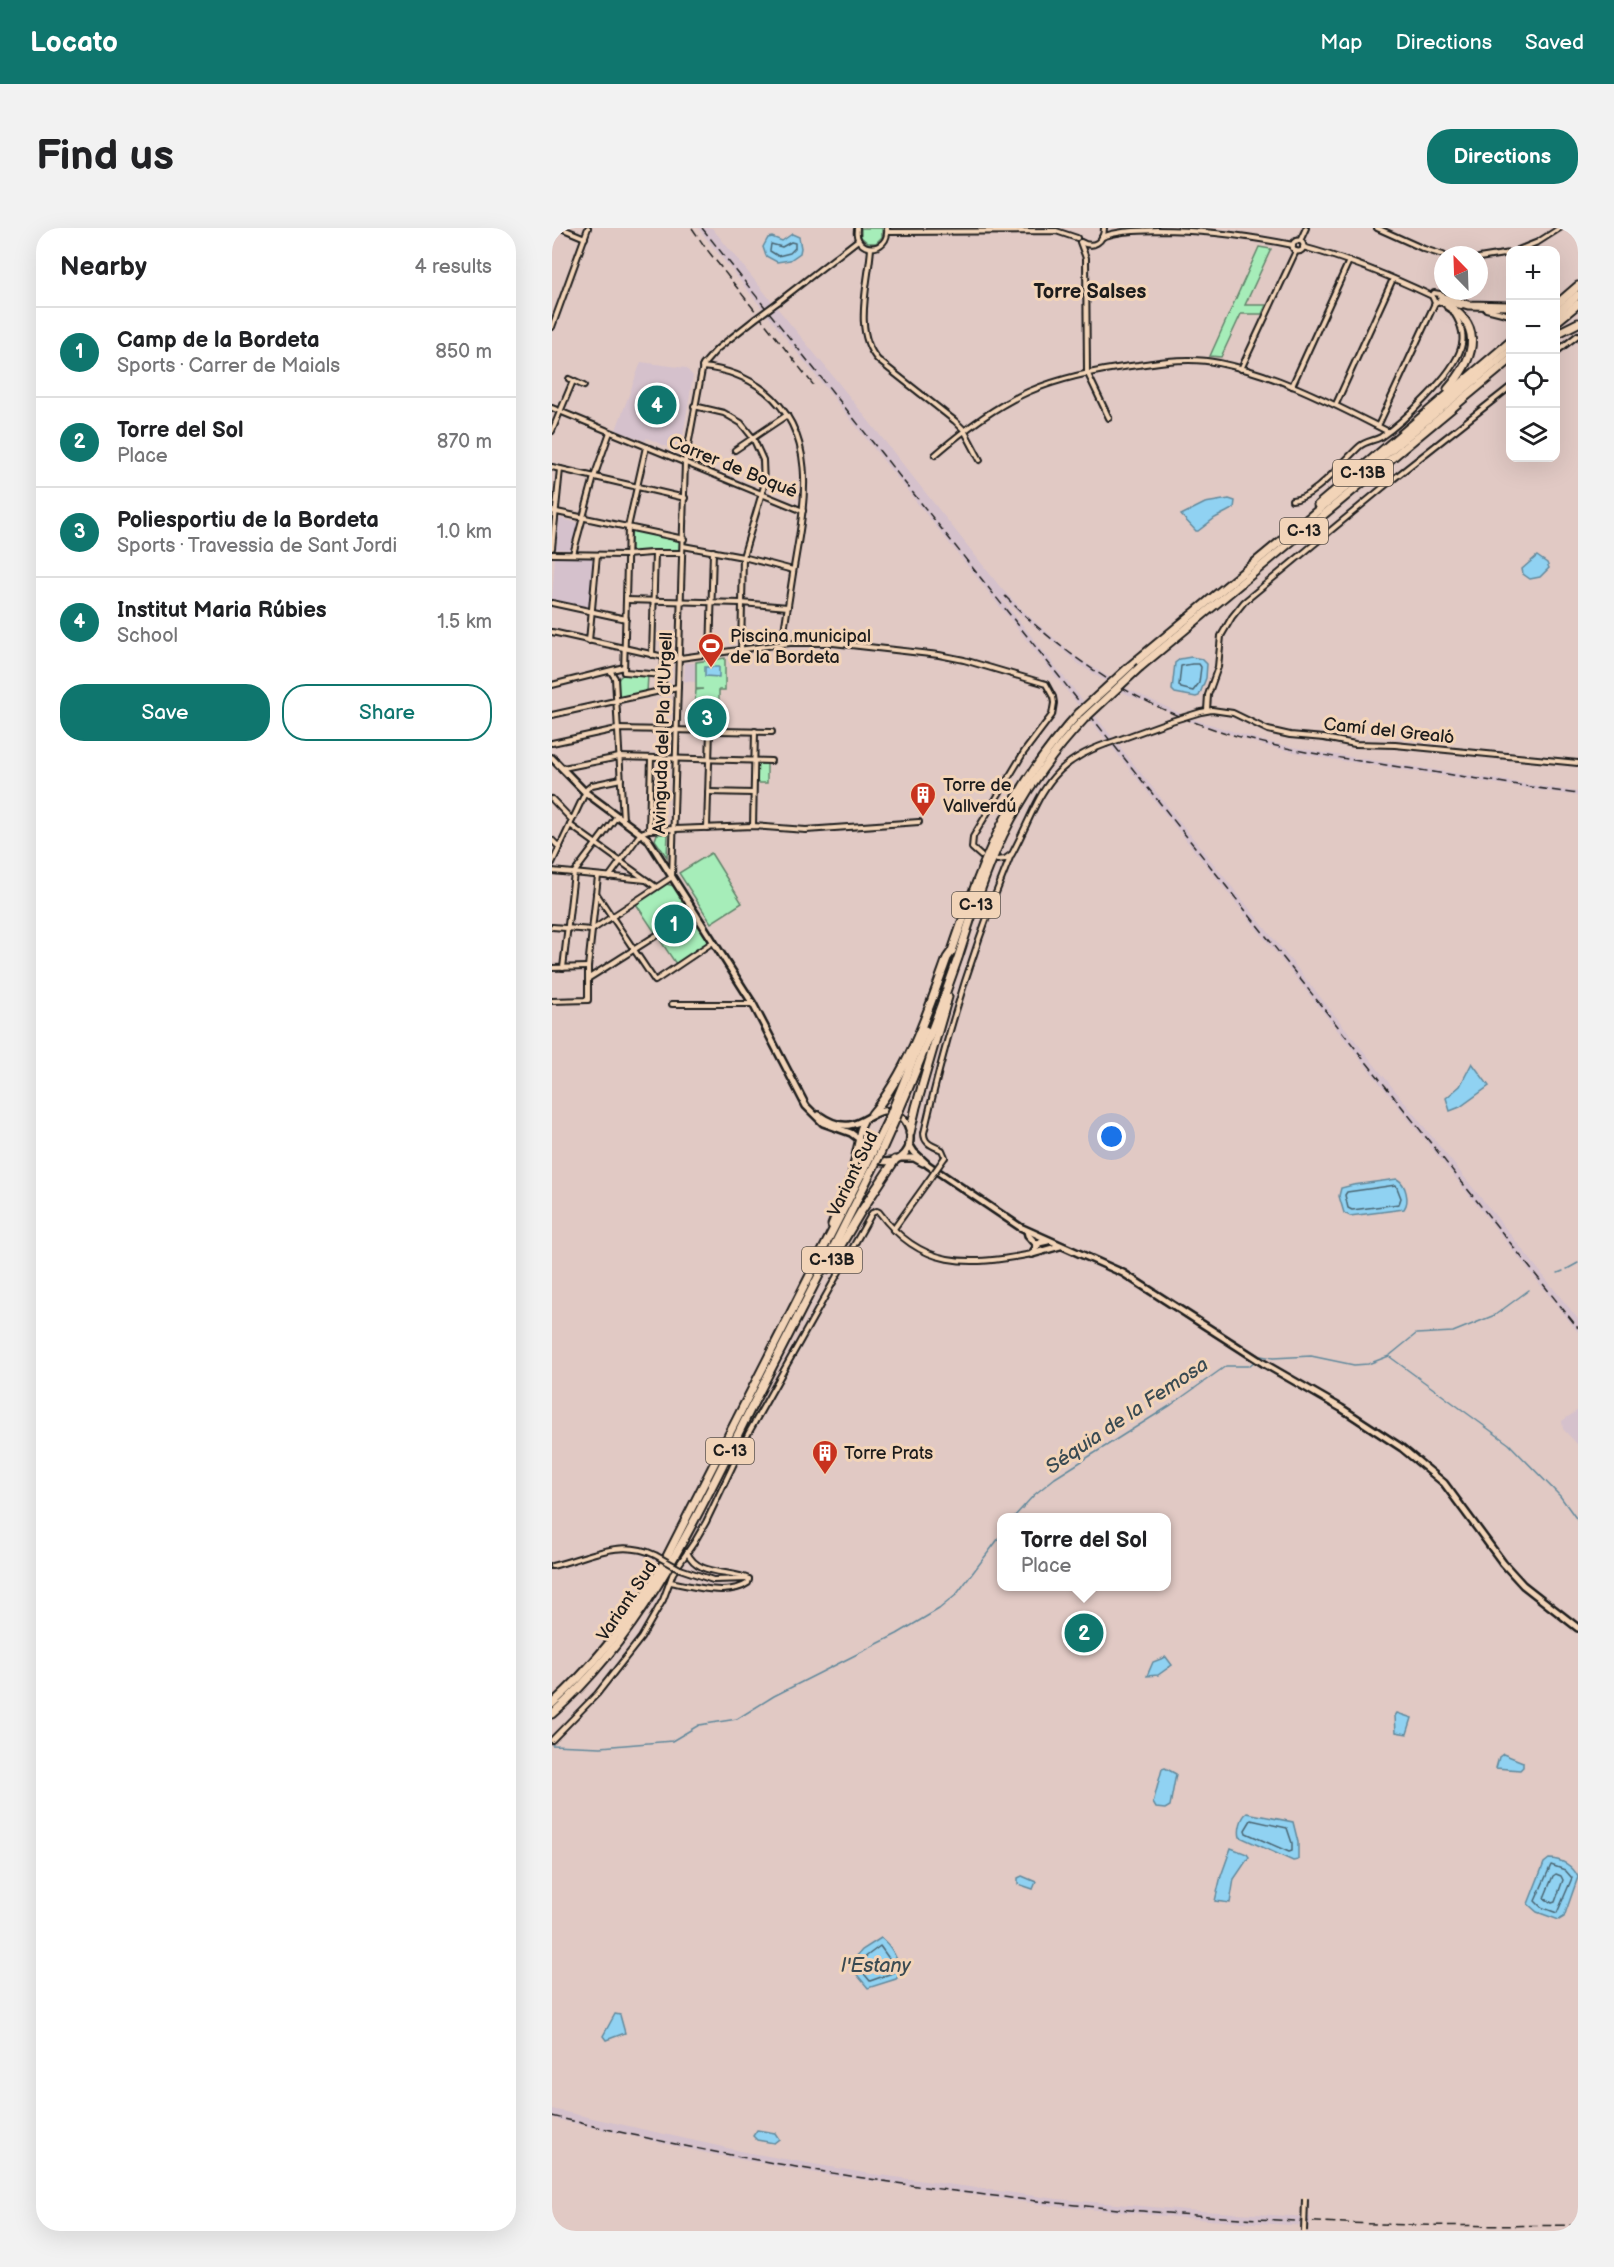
<!DOCTYPE html>
<html lang="en">
<head>
<meta charset="utf-8">
<style>
  body { margin:0; font-family:"Balsamiq Sans",sans-serif; background:#f2f2f2; color:#202124 }
  .controls { position:absolute; right:18px; top:18px; display:grid; overflow:hidden; border-radius:12px; box-shadow:0 6px 24px #0002 }
  .controls button { width:54px; height:54px; display:grid; place-items:center; padding:0; border:0; border-bottom:2px solid #e0e0e0; background:#fff; color:#202124; font:30px sans-serif }
  .compass { position:absolute; left:882px; top:18px; width:54px; height:54px; border-radius:50%; background:#fff; box-shadow:0 6px 24px #0002; rotate:337deg }
  .you { position:absolute; left:560px; top:909px; width:21px; height:21px; margin:-15px; border:4px solid #fff; border-radius:50%; background:#1a73e8; box-shadow:0 0 0 9px #1a73e833 }
  .badge { display:grid; place-items:center; width:39px; height:39px; border-radius:50%; background:#0f766e; color:#fff; font-size:20px; font-weight:700 }
  .pin { position:absolute; translate:-50% -50%; border:3px solid #fff; box-shadow:0 2px 6px #0006 }
  .popup { position:absolute; left:445px; top:1285px; width:174px; height:78px; box-sizing:border-box; display:grid; place-content:center; border-radius:12px; background:#fff; filter:drop-shadow(0 2px 4px #0005); font-size:20px; white-space:nowrap; color:#757577 }
  .popup b { font-size:22px; color:#202124 }
  .popup::after { content:''; position:absolute; left:50%; top:100%; margin-left:-12px; border:12px solid transparent; border-top-color:#fff }
  .list { margin:0; padding:0; list-style:none }
  h2 { display:flex; justify-content:space-between; align-items:center; height:78px; margin:0; padding:0 24px; font-size:26px }
  h2 small { font-size:20px; font-weight:400; color:#757577 }
  .list li { display:grid; grid-template-columns:39px 1fr auto; gap:18px; align-items:center; box-sizing:border-box; height:90px; padding:0 24px; border-top:2px solid #e0e0e0 }
  .list b { display:block; font-size:22px; white-space:nowrap }
  .list p { margin:0; font-size:20px; white-space:nowrap; color:#757577 }
  .list em { font-size:20px; font-style:normal; color:#757577 }
  .actions { display:flex; gap:12px; padding:18px 24px }
  .actions a { flex:1; padding:14px 0; border:2px solid #0f766e; border-radius:24px; text-align:center; font-size:21px; color:#0f766e }
  .actions .main { background:#0f766e; color:#fff }
  .icon { flex:none; width:33px; height:33px; fill:none; stroke:currentColor; stroke-width:2; stroke-linecap:round; stroke-linejoin:round }
  .map { position:relative; flex:none; width:1026px; height:2003px; overflow:hidden; border-radius:24px }
  header { display:flex; align-items:center; gap:36px; box-sizing:border-box; height:84px; padding:0 30px; background:#0f766e; color:#fff }
  header strong { font-size:28px }
  nav { display:flex; gap:33px; margin-inline-start:auto; font-size:21px }
  .intro { display:flex; align-items:center; justify-content:space-between; box-sizing:border-box; height:144px; padding:0 36px }
  h1 { margin:0; font-size:42px }
  .button { padding:15px 27px; border-radius:24px; background:#0f766e; color:#fff; font-size:21px; font-weight:700 }
  main { display:flex; gap:36px; padding:0 36px }
  aside { flex:1; background:#fff; border-radius:24px; box-shadow:0 6px 24px #0002 }
  .map>svg:first-child { display:block }
  .built { fill:#d5c1cc }
  .green { fill:#a6edb9; stroke:#61846a; stroke-width:1.5 }
  .water { fill:#90d2f2; stroke:#62899c; stroke-width:1.5 }
  .lines { fill:none; stroke-linecap:round; stroke-linejoin:round }
  .shore { stroke:#4a6572; stroke-width:1.5 }
  .stream { stroke:#62899c; stroke-width:1.5 }
  .street-casing { stroke:#1c1c1c; stroke-width:8 }
  .secondary-casing { stroke:#1c1c1c; stroke-width:10 }
  .highway-casing { stroke:#1c1c1c; stroke-width:11 }
  .street { stroke:#f2d4b8; stroke-width:4 }
  .secondary { stroke:#f2d4b8; stroke-width:5 }
  .highway { stroke:#f2d4b8; stroke-width:7 }
  .rail { stroke:#1c1c1c; stroke-width:1.5; stroke-dasharray:9 4.5; stroke-linecap:butt }
  .street-bridge-casing { stroke:#1c1c1c; stroke-width:8; stroke-linecap:butt }
  .highway-bridge-casing { stroke:#1c1c1c; stroke-width:11; stroke-linecap:butt }
  .street-bridge { stroke:#f2d4b8; stroke-width:4 }
  .highway-bridge { stroke:#f2d4b8; stroke-width:7 }
  .labels { text-anchor:middle; dominant-baseline:central; stroke-width:6; stroke-linejoin:round; paint-order:stroke }
  .shield { fill:#f2d4b8; stroke:#5c534b; stroke-width:1.5 }
  .shield-label { font-size:16px; font-weight:bold; fill:#1c1c1c }
  .street-label { font-size:18px; fill:#1c1c1c; stroke:#f2d4b8 }
  .poi-label { font-size:18px; fill:#1c1c1c; stroke:#f2d4b8; text-anchor:start }
  .neighbourhood-label { font-size:20px; font-weight:bold; fill:#1c1c1c; stroke:#f2d4b8 }
  .water-label { font-size:20px; font-style:italic; fill:#394a52; stroke:#f2d4b8 }
</style>
</head>
<body>
<header>
<strong>Locato</strong>
<nav><a>Map</a><a>Directions</a><a>Saved</a></nav>
</header>
<div class="intro"><h1>Find us</h1><a class="button">Directions</a></div>
<main>
<aside>
<h2>Nearby<small>4 results</small></h2>
<ul class="list">
<li><span class="badge">1</span><div><b>Camp de la Bordeta</b><p>Sports · Carrer de Maials</p></div><em>850 m</em></li>
<li><span class="badge">2</span><div><b>Torre del Sol</b><p>Place</p></div><em>870 m</em></li>
<li><span class="badge">3</span><div><b>Poliesportiu de la Bordeta</b><p>Sports · Travessia de Sant Jordi</p></div><em>1.0 km</em></li>
<li><span class="badge">4</span><div><b>Institut Maria Rúbies</b><p>School</p></div><em>1.5 km</em></li>
</ul>
<div class="actions"><a class="main">Save</a><a>Share</a></div>
</aside>
<div class="map">
<svg width="1026" height="2003" viewBox="0 0 1026 2003">
  <rect width="100%" height="100%" fill="#e1c9c4"/>
  <filter id="ink" filterUnits="userSpaceOnUse"><feTurbulence type="fractalNoise" baseFrequency=".0167" numOctaves="2"/><feDisplacementMap in="SourceGraphic" scale="12" xChannelSelector="R" yChannelSelector="G"/><feConvolveMatrix kernelMatrix="1 2 1 2 8 2 1 2 1" color-interpolation-filters="sRGB"/></filter>
  <g filter="url(#ink)">
    <g class="built">
      <polygon points="146,0 160,0 285,153 449,360 480,391 523,428 574,460 638,490 715,514 773,525 1026,564 1026,568 771,530 713,518 637,493 570,464 528,437 448,369 1026,1091 1026,1104"/>
      <polygon points="89,134 134,140 141,148 128,225 95,210 93,213 64,202"/>
      <polygon points="7,290 26,295 19,322 4,321"/>
      <polygon points="3,328 41,330 37,379 0,371"/>
      <polygon points="133,435 144,435 144,454 132,453"/>
      <polygon points="1026,1182 1026,1217 1011,1201 1010,1193"/>
      <polygon points="0,1881 193,1924 313,1945 506,1971 648,1983 758,1989 758,1998 668,1993 501,1978 275,1947 163,1927 16,1894 0,1890"/>
    </g>
    <g class="green">
      <polygon points="309,0 330,0 330,9 324,15 316,15 309,9"/>
      <polygon points="707,19 719,21 693,77 714,77 710,86 689,86 669,129 658,128"/>
      <polygon points="79,302 128,313 128,324 79,325"/>
      <polygon points="173,430 173,462 167,462 167,475 143,474 144,462 151,461 144,461 144,434"/>
      <path d="M73 446 96 447 95 464 67 469C64 461 63 449 73 446Z"/>
      <rect x="205" y="536" width="10" height="19"/>
      <polygon points="105,606 116,606 115,629 103,612"/>
      <polygon points="159,625 190,675 159,695 127,645"/>
      <polygon points="114,656 122,658 158,713 124,736 84,676"/>
    </g>
    <g class="water">
      <polygon points="240,6 247,9 249,20 248,25 238,32 225,34 214,28 211,19 216,10 220,9 230,13"/>
      <polygon points="677,271 683,273 682,280 663,290 646,303 644,303 629,287 653,275"/>
      <polygon points="985,328 995,335 997,340 988,349 978,351 971,346 970,341"/>
      <polygon points="639,429 650,431 655,436 654,450 647,468 644,469 623,465 620,462 623,435 628,431"/>
      <polygon points="153,439 167,439 167,449 153,448"/>
      <polygon points="920,835 937,858 908,879 898,883 894,870 908,858"/>
      <path d="M845 951C854 956 858 973 852 981L798 988 792 985 787 968 789 960 801 957Z"/>
      <polygon points="614,1429 620,1437 606,1447 595,1448 601,1434"/>
      <polygon points="845,1485 860,1490 855,1506 844,1504 843,1488"/>
      <polygon points="951,1526 971,1534 971,1539 968,1542 944,1540 947,1529"/>
      <polygon points="613,1540 624,1546 618,1578 613,1581 604,1580 601,1575 610,1541"/>
      <path d="M695 1585 741 1594 746 1614V1632L741 1633 688 1609C686 1602 689 1589 695 1585Z"/>
      <polygon points="679,1620 695,1626 697,1629 682,1651 678,1675 663,1673 669,1648"/>
      <path d="M997 1631C1010 1631 1021 1638 1026 1649L1012 1689 1007 1692 985 1684 976 1676 992 1635Z"/>
      <polygon points="470,1648 484,1654 481,1661 466,1656 466,1650"/>
      <path d="M329 1710C339 1717 347 1733 349 1745L344 1751 316 1760 297 1737 310 1722Z"/>
      <polygon points="63,1786 68,1787 73,1805 54,1812 51,1808"/>
      <polygon points="205,1902 223,1905 227,1911 222,1915 205,1912 201,1908"/>
    </g>
    <g class="lines">
      <g class="shore">
        <polygon points="239,14 243,15 243,20 238,25 226,28 218,23 219,16 230,19"/>
        <polygon points="640,436 647,436 649,439 647,455 641,463 629,460 627,457 629,438"/>
        <polygon points="844,957 849,970 847,976 800,982 796,980 793,967 795,964"/>
        <polygon points="699,1592 735,1600 740,1615 740,1623 737,1624 694,1605 693,1602"/>
        <polygon points="999,1637 1013,1642 1020,1650 1005,1685 989,1679 983,1673"/>
        <polygon points="1004,1646 1009,1648 1011,1652 1003,1674 1000,1675 992,1670 1001,1648"/>
        <polygon points="328,1718 338,1732 343,1744 318,1753 304,1736"/>
      </g>
      <g class="stream">
        <polyline points="1015,1041 1026,1035"/>
        <polyline points="1006,1045 1011,1043"/>
        <polyline points="838,1129 957,1216 1008,1268 1026,1293"/>
        <polyline points="461,1290 482,1267 503,1250 619,1177 674,1138 697,1138 709,1128 721,1130 759,1128 802,1137 816,1136 837,1128 864,1106 901,1104 943,1087 977,1062"/>
        <polyline points="0,1517 49,1519 120,1513 147,1497 185,1491 222,1468 345,1406 387,1381 404,1367 450,1306"/>
      </g>
      <defs>
        <g id="street">
          <polyline points="9,0 33,10"/>
          <path d="M305 0C301 26 338 26 335 0"/>
          <polyline points="825,0 872,21 891,27"/>
          <polyline points="336,4 504,3 525,10"/>
          <path d="M550 9C569 2 586 3 606 2 651 2 696 8 741 17"/>
          <circle cx="746" cy="18" r="5.5"/>
          <polyline points="748,13 754,0"/>
          <polyline points="528,14 534,30 535,144 557,190"/>
          <path d="M529 14C541 21 552 14 552 0"/>
          <path d="M751 19C796 31 838 48 880 68L883 75 889 72 888 66 882 65 880 68"/>
          <path d="M319 20C317 55 300 103 326 132L403 193 412 202 428 232"/>
          <polyline points="966,22 986,14 1008,0"/>
          <polyline points="927,30 958,25"/>
          <polyline points="890,73 909,78"/>
          <polyline points="226,74 306,12"/>
          <polyline points="888,74 895,77"/>
          <polyline points="934,81 958,87"/>
          <polyline points="0,99 36,0"/>
          <polyline points="1004,124 1026,107"/>
          <path d="M150 139C173 141 195 149 213 163 268 207 252 279 242 339 238 365 234 390 230 416"/>
          <polyline points="689,141 744,23"/>
          <polyline points="17,151 32,158"/>
          <polyline points="740,158 797,33"/>
          <polyline points="784,176 841,51"/>
          <polyline points="142,178 172,185 189,195 201,210 211,232 212,258 191,329 189,422"/>
          <polyline points="0,180 251,283"/>
          <polyline points="826,198 883,75"/>
          <polyline points="0,203 21,153"/>
          <polyline points="183,222 235,187"/>
          <path d="M383 227C452 167 496 148 586 137 613 133 640 129 667 135 727 147 781 176 835 203"/>
          <polyline points="0,239 133,270"/>
          <path d="M740 272C762 271 791 233 808 218 814 213 822 213 829 209 851 194 902 146 909 120 913 108 909 96 902 85"/>
          <polyline points="0,283 132,311"/>
          <polyline points="131,318 191,329 241,342"/>
          <polyline points="0,320 8,241"/>
          <polyline points="0,326 74,327 99,325 130,325"/>
          <polyline points="21,326 42,249 58,204"/>
          <polyline points="74,372 189,375 236,379"/>
          <polyline points="0,375 74,391"/>
          <polyline points="0,404 121,431 238,415 281,415 387,427 412,432 494,456 501,469 502,475 500,487 472,524 421,609 420,620 429,628"/>
          <polyline points="37,413 45,327"/>
          <polyline points="100,427 103,325"/>
          <polyline points="158,427 161,323"/>
          <polyline points="59,444 63,450 71,592"/>
          <polyline points="72,444 76,299 94,219"/>
          <polyline points="72,444 112,447"/>
          <polyline points="0,457 72,439"/>
          <polyline points="111,462 112,429"/>
          <polyline points="655,482 656,467 666,439 669,408 680,389 692,374 835,256 958,159"/>
          <polyline points="649,484 660,482 681,485 716,502 738,507 772,510 803,516 843,517 1026,535"/>
          <polyline points="0,487 126,459"/>
          <polyline points="566,512 616,494"/>
          <polyline points="0,515 65,501 220,504"/>
          <polyline points="11,540 67,529 219,533"/>
          <polyline points="156,564 201,565"/>
          <polyline points="0,571 20,592"/>
          <polyline points="18,597 104,659"/>
          <polyline points="201,598 203,503"/>
          <polyline points="155,600 158,502"/>
          <polyline points="97,602 99,530"/>
          <polyline points="0,612 8,620"/>
          <path d="M445 632 453 631 460 626C488 573 491 538 554 516"/>
          <polyline points="0,635 35,561 40,557 69,551"/>
          <polyline points="0,643 94,652"/>
          <polyline points="57,649 89,605 97,602 201,598 254,602 367,594"/>
          <polyline points="44,665 103,753 161,714"/>
          <polyline points="0,699 40,702 120,649 133,234 151,137 165,121 203,91"/>
          <polyline points="0,740 36,739"/>
          <polyline points="11,740 22,645 65,588"/>
          <polyline points="37,750 105,707"/>
          <polyline points="0,773 36,772 36,739 46,648"/>
          <polyline points="120,776 201,776"/>
          <path d="M393 929 390 922C381 918 372 916 372 905 393 811 422 717 459 627"/>
          <polyline points="341,1002 374,956"/>
          <path d="M0 1338C35 1330 67 1310 103 1327"/>
          <polyline points="128,1341 161,1352 197,1351"/>
          <path d="M118 1354C140 1358 177 1369 196 1355L197 1351C177 1341 146 1349 135 1324"/>
          <path d="M0 1512 45 1466 89 1410 111 1372 121 1345 143 1313 154 1294 196 1206 320 985 325 983 327 984C369 1041 416 1038 480 1026"/>
        </g>
        <g id="secondary">
          <polyline points="0,530 33,564 96,611 201,776 254,878 271,895 299,905 307,911"/>
          <path d="M267 887C311 918 319 867 348 888 354 892 358 900 358 908 360 951 287 936 312 893"/>
          <polyline points="357,916 362,924 376,937 468,999 571,1045 711,1135 789,1180 850,1220 892,1255 951,1335 971,1357 1026,1400"/>
          <polyline points="349,930 362,930 371,935"/>
          <polyline points="475,1003 476,1007 486,1018"/>
          <polyline points="480,1026 508,1018"/>
          <polyline points="480,1026 487,1015 496,1013"/>
        </g>
        <g id="highway">
          <polyline points="890,69 916,77 958,78"/>
          <polyline points="1004,77 1026,58"/>
          <path d="M896 78C934 100 920 134 896 161"/>
          <polyline points="1004,86 1026,67"/>
          <polyline points="1004,94 1026,76"/>
          <polyline points="1004,106 1026,95"/>
          <polyline points="766,277 958,114"/>
          <polyline points="578,438 958,123"/>
          <polyline points="588,439 958,132"/>
          <polyline points="342,878 373,802"/>
          <path d="M348 880C370 830 389 779 407 727 420 686 433 645 451 607 472 564 500 525 532 491"/>
          <path d="M320 886C357 842 376 783 395 730L400 723C432 629 458 560 527 485"/>
          <polyline points="358,905 364,879 396,769"/>
          <polyline points="320,925 338,888"/>
          <polyline points="327,928 344,890"/>
          <polyline points="280,997 300,947 307,914"/>
          <polyline points="275,1041 308,985 343,932"/>
          <path d="M0 1476C42 1438 76 1394 106 1346L315 935"/>
          <path d="M0 1486C92 1404 142 1294 196 1186 238 1104 281 1021 322 938"/>
        </g>
      </defs>
      <use href="#street" class="street-casing"/>
      <use href="#secondary" class="secondary-casing"/>
      <use href="#highway" class="highway-casing"/>
      <use href="#street" class="street"/>
      <use href="#secondary" class="secondary"/>
      <use href="#highway" class="highway"/>
      <g class="rail">
        <polyline points="140,0 153,19 263,159"/>
        <polyline points="150,0 1026,1100"/>
        <path d="M453 368C502 418 559 459 624 487 693 516 767 527 841 538 903 547 964 557 1026 566"/>
        <path d="M0 1888C334 1970 682 2003 1026 1997"/>
      </g>
      <defs>
        <g id="street-bridge">
          <polyline points="203,91 226,74"/>
          <polyline points="616,494 649,484"/>
          <polyline points="554,516 566,512"/>
          <polyline points="374,956 393,929"/>
          <polyline points="103,1327 128,1341"/>
          <polyline points="752,2003 753,1971"/>
        </g>
        <g id="highway-bridge">
          <polyline points="527,485 578,438"/>
          <polyline points="532,491 588,439"/>
          <polyline points="338,888 342,878"/>
          <polyline points="344,890 348,880"/>
          <polyline points="315,935 320,925"/>
          <polyline points="322,938 327,928"/>
        </g>
      </defs>
      <use href="#street-bridge" class="street-bridge-casing"/>
      <use href="#highway-bridge" class="highway-bridge-casing"/>
      <use href="#street-bridge" class="street-bridge"/>
      <use href="#highway-bridge" class="highway-bridge"/>
    </g>
  </g>
  <defs>
    <symbol id="stadium-pin" viewBox="-11 -11 22 30"><path d="M0 17L-7.5 6A9.5 9.5 0 1 1 7.5 6Z" fill="#c8321e" stroke="#f2d4b8"/><path d="M0-5a6.5 5 0 1 0 0 10a6.5 5 0 1 0 0-10ZM-3.5-1.8h7v3.6h-7Z" fill="#fff"/></symbol>
    <symbol id="building-pin" viewBox="-11 -11 22 30"><path d="M0 17L-7.5 6A9.5 9.5 0 1 1 7.5 6Z" fill="#c8321e" stroke="#f2d4b8"/><path d="M-4-6H4V6H1V3H-1V6H-4ZM-2.5-4.3h1.7v1.8h-1.7ZM.8-4.3h1.7v1.8H.8ZM-2.5-1h1.7V.8h-1.7ZM.8-1h1.7V.8H.8Z" fill="#fff"/></symbol>
  </defs>
  <g fill-rule="evenodd">
    <use href="#stadium-pin" x="144" y="403" width="30" height="40"/>
    <use href="#building-pin" x="356" y="552" width="30" height="40"/>
    <use href="#building-pin" x="258" y="1210" width="30" height="40"/>
  </g>
  <g class="labels">
    <g class="shield">
      <rect x="781" y="232" width="60" height="26" rx="4.5"/>
      <rect x="728" y="290" width="48" height="26" rx="4.5"/>
      <rect x="400" y="664" width="48" height="26" rx="4.5"/>
      <rect x="250" y="1019" width="60" height="26" rx="4.5"/>
      <rect x="154" y="1210" width="48" height="26" rx="4.5"/>
    </g>
    <g class="shield-label">
      <text x="811" y="245">C-13B</text>
      <text x="752" y="303">C-13</text>
      <text x="424" y="677">C-13</text>
      <text x="280" y="1032">C-13B</text>
      <text x="178" y="1223">C-13</text>
    </g>
    <g class="street-label">
      <text transform="translate(181 239) rotate(22)">Carrer de Boqué</text>
      <text transform="translate(837 503) rotate(6)">Camí del Grealó</text>
      <text transform="translate(111 505) rotate(-88)">Avinguda del Pla d'Urgell</text>
      <text transform="translate(301 946) rotate(-64)">Variant Sud</text>
      <text transform="translate(75 1373) rotate(-56)">Variant Sud</text>
    </g>
    <g class="poi-label">
      <text x="178" y="408">Piscina municipal<tspan x="178" dy="21">de la Bordeta</tspan></text>
      <text x="391" y="557">Torre de<tspan x="391" dy="21">Vallverdú</tspan></text>
      <text x="292" y="1225">Torre Prats</text>
    </g>
    <g class="neighbourhood-label">
      <text x="538" y="64">Torre Salses</text>
    </g>
    <g class="water-label">
      <text transform="translate(575 1188) rotate(-34)">Séquia de la Femosa</text>
      <text x="324" y="1738">l'Estany</text>
    </g>
  </g>
</svg>
<div class="controls">
<button>+</button>
<button>−</button>
<button><svg class="icon" aria-label="locate" viewBox="0 0 24 24"><circle cx="12" cy="12" r="6"/><path d="M12 2v4M12 18v4M2 12h4M18 12h4"/></svg></button>
<button><svg class="icon" aria-label="layers" viewBox="0 0 24 24"><path d="M12 4l9 5-9 5-9-5zM3 14l9 5 9-5"/></svg></button>
</div>
<svg class="compass" viewBox="-18 -18 36 36"><path d="M0-13l5 13h-10z" fill="#e53935"/><path d="M0 13l5-13h-10z" fill="#757577"/></svg>
<div class="you"></div>
<div class="pin badge" style="left:122px;top:696px">1</div>
<div class="pin badge" style="left:532px;top:1405px">2</div>
<div class="popup"><b>Torre del Sol</b>Place</div>
<div class="pin badge" style="left:155px;top:490px">3</div>
<div class="pin badge" style="left:105px;top:177px">4</div>
</div>
</main>
</body>
</html>
